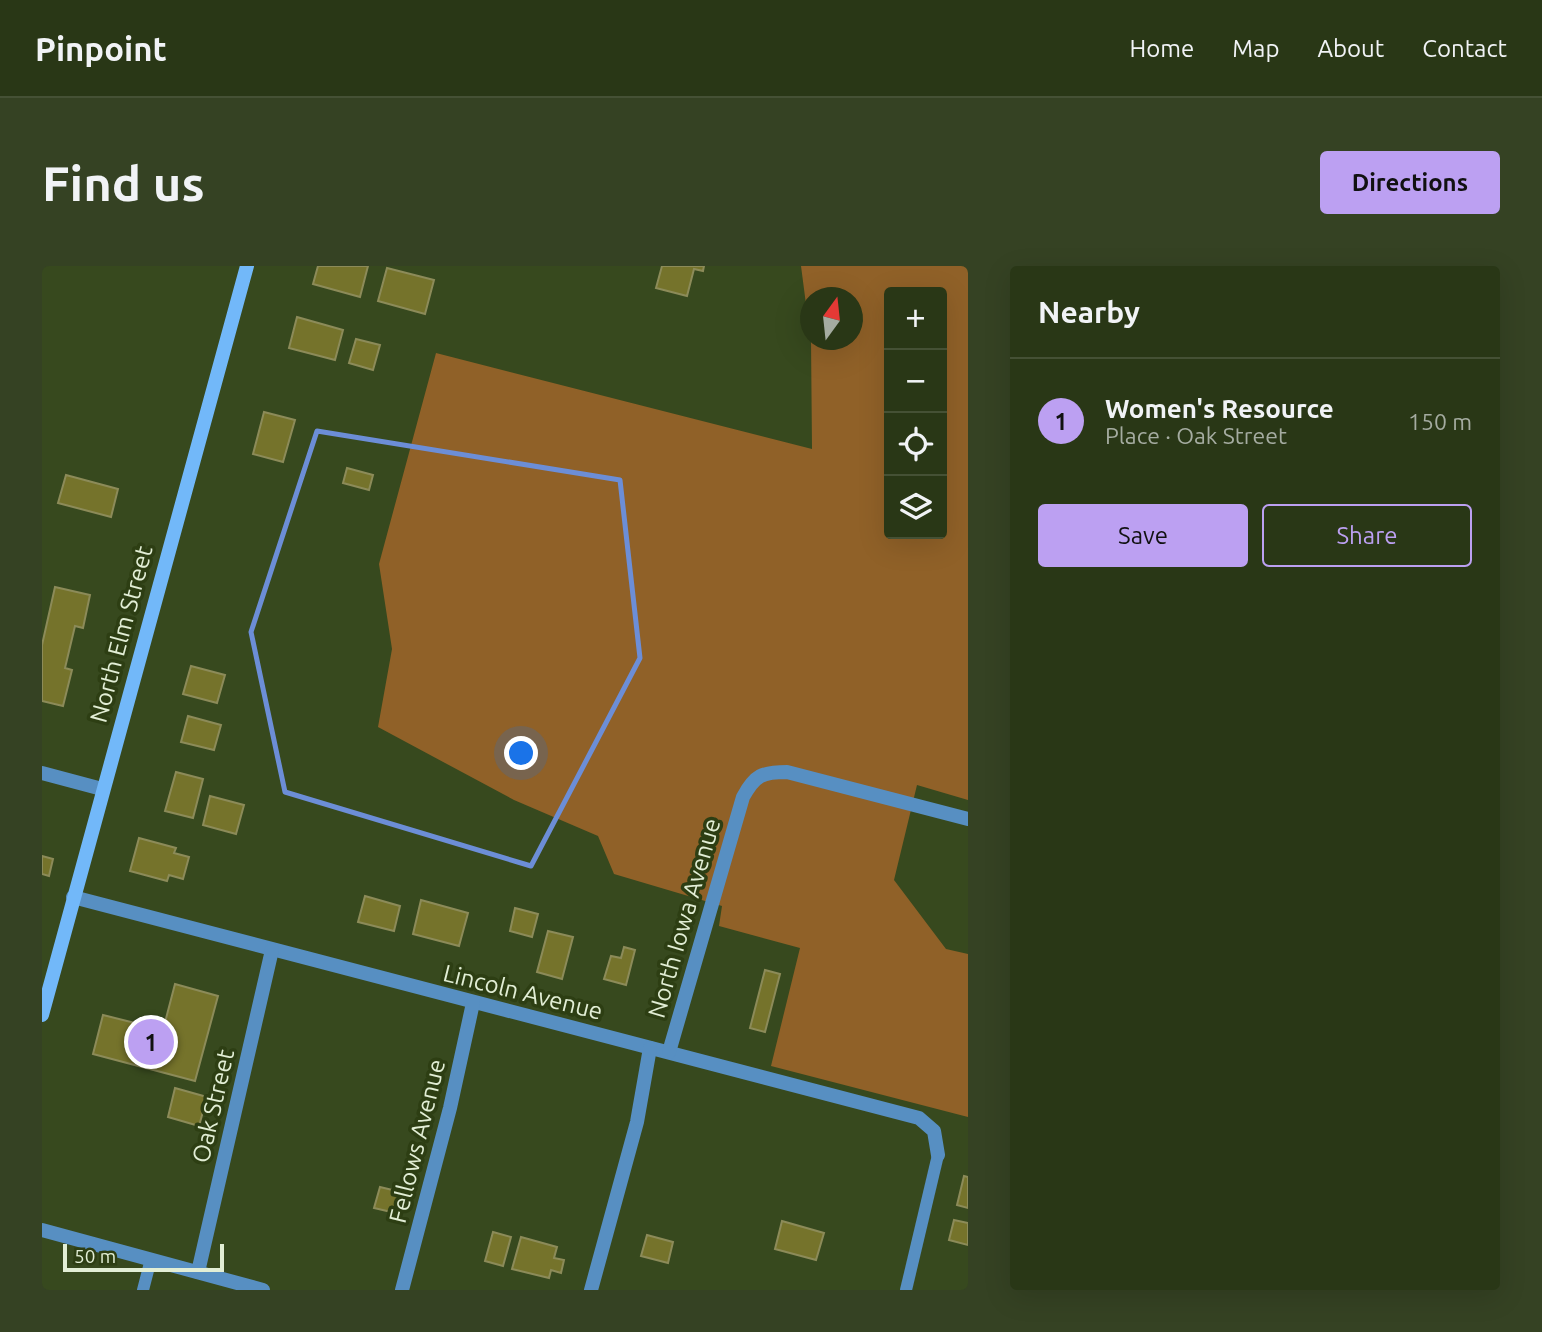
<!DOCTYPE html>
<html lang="en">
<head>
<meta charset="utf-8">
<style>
  body { margin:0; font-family:Ubuntu,sans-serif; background:#354223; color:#f1f3f6 }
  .controls { position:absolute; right:21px; top:21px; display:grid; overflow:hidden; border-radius:7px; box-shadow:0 7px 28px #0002 }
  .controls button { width:63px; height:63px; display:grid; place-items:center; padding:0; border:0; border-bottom:2px solid #455135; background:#293716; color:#f1f3f6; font:35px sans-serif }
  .compass { position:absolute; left:758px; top:21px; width:63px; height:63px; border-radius:50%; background:#293716; box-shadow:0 7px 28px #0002; rotate:15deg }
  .scale { position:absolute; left:21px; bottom:18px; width:161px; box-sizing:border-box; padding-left:7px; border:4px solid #e2eed5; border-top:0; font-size:19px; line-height:24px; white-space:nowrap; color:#e2eed5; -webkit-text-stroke:5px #2d3e13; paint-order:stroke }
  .you { position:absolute; left:480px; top:488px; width:24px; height:24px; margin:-18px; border:5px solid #fff; border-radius:50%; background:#1a73e8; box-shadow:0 0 0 10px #1a73e833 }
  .badge { display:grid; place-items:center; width:46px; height:46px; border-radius:50%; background:#bca0f2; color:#111; font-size:23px; font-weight:700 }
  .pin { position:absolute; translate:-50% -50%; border:4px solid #fff; box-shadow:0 2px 7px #0006 }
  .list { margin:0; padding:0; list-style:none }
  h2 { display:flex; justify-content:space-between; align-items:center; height:91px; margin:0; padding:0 28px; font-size:30px }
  h2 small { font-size:23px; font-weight:400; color:#a5aca1 }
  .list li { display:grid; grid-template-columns:46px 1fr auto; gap:21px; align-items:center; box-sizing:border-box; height:126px; padding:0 28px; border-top:2px solid #455135 }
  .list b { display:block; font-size:26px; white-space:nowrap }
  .list p { margin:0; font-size:23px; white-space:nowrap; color:#a5aca1 }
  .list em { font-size:23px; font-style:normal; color:#a5aca1 }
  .actions { display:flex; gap:14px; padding:21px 28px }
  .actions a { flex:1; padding:16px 0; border:2px solid #bca0f2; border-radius:7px; text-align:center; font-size:24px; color:#bca0f2 }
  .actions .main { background:#bca0f2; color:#111 }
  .icon { flex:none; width:38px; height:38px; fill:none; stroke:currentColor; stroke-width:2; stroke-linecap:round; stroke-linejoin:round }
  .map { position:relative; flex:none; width:926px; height:1024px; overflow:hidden; border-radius:7px }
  header { display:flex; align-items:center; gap:42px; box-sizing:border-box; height:98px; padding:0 35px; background:#293716; border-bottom:2px solid #455135 }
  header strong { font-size:33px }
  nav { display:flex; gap:38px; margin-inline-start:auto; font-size:24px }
  .intro { display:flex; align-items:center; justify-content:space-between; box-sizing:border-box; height:168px; padding:0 42px }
  h1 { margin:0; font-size:49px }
  .button { padding:18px 32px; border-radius:7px; background:#bca0f2; color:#111; font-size:24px; font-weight:700 }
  main { display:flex; gap:42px; padding:0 42px }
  aside { flex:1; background:#293716; border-radius:7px; box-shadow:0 7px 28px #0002 }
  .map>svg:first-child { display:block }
  .forest { fill:#906128; fill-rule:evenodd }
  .building { fill:#75732b; stroke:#8c8b59; stroke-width:2 }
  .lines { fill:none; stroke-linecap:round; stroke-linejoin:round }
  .lane { stroke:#578fc2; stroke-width:12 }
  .street { stroke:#578fc2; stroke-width:14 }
  .secondary { stroke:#72b8f9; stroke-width:14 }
  .marked { fill:none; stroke:#6c8ed7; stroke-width:5; stroke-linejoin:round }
  .labels { text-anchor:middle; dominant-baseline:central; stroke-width:7; stroke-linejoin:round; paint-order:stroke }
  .street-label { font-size:24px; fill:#e2eed5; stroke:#2d3e13 }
</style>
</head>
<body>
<header>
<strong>Pinpoint</strong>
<nav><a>Home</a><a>Map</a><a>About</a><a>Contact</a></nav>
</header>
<div class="intro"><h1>Find us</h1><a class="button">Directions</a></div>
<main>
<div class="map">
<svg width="926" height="1024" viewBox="0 0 926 1024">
  <rect width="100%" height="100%" fill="#37491e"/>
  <path class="forest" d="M759 0H926V534L875 519 852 614 904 683 926 688V851L729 800 758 682 677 660 680 640 572 608 556 570 472 534 336 461 350 383 337 298 394 87 770 183 769 74H810V32H768V69ZM847 26H900V268H847Z"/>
  <g class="building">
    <polygon points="276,0 326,0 318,31 271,18"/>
    <polygon points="620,0 662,0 661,5 652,3 645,30 614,22"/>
    <polygon points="345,2 392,14 383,48 336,35"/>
    <polygon points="255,51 301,64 293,94 247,82"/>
    <polygon points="314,73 338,79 331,104 307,97"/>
    <polygon points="222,146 253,154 241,196 211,188"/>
    <polygon points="305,202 331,209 327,224 301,217"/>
    <polygon points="24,209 76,223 69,251 16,237"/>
    <polygon points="13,321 48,329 41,362 33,360 23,402 30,404 21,440 0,435 0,379"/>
    <polygon points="149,400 183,409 175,437 141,428"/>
    <polygon points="146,450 179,459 172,484 139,476"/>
    <polygon points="134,506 161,513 151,552 123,545"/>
    <polygon points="168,530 202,539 194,568 161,559"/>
    <polygon points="97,572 134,582 132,587 147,591 141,613 127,609 125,615 88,605"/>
    <polygon points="0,590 11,593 7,610 0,608"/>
    <polygon points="323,630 358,640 352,665 316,656"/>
    <polygon points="379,634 426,647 417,680 371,668"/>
    <polygon points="473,642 496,648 490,671 468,665"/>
    <polygon points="506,665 531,671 520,713 495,706"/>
    <polygon points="582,681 593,684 584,719 562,713 569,690 579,692"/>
    <polygon points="723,704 738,708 723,766 708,762"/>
    <polygon points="133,718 176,730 153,815 51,788 61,749 121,764"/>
    <polygon points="133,822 165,831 157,860 126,851"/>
    <polygon points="922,910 926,911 926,942 915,939"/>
    <polygon points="338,921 363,927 358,948 332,942"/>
    <polygon points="912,954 926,957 926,979 907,974"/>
    <polygon points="740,955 782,967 774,994 733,983"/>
    <polygon points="451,966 469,971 461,1000 443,995"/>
    <polygon points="605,969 631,976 626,997 599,990"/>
    <polygon points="479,971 515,981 512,992 522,994 519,1007 509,1004 507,1012 470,1003"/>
  </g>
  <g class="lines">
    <g class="lane">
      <polyline points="101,1024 109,993"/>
      <polyline points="864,1024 896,889"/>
    </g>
    <g class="street">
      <polyline points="0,507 60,523"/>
      <polyline points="31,631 877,852 892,865 896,889"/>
      <path d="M627 786 701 531C713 509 720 506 745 506L926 553"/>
      <polyline points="0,964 221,1024"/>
      <polyline points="156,1006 230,684"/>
      <polyline points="360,1024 408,842 431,737"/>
      <polyline points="549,1024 595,856 608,782"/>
    </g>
    <polyline class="secondary" points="0,749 205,0"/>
  </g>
  <path class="marked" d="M275 165 578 214 598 392 489 600 243 526 209 366Z"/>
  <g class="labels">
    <g class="street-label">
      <text transform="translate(79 368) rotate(-75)">North Elm Street</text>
      <text transform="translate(642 652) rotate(-74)">North Iowa Avenue</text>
      <text transform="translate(481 726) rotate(14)">Lincoln Avenue</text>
      <text transform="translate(171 840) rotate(-77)">Oak Street</text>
      <text transform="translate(375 875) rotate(-76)">Fellows Avenue</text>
    </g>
  </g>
</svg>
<div class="controls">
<button>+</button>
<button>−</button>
<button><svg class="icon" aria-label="locate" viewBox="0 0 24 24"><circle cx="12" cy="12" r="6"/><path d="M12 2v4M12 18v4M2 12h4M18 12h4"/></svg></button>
<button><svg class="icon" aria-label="layers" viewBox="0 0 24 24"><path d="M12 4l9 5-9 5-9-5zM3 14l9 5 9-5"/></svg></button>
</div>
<svg class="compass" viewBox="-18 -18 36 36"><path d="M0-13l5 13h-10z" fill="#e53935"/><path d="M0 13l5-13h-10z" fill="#a5aca1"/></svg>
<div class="scale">50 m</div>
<div class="you"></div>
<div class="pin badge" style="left:109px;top:776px">1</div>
</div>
<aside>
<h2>Nearby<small></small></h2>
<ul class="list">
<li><span class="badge">1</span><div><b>Women's Resource</b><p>Place · Oak Street</p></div><em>150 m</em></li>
</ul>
<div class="actions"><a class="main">Save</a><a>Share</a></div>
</aside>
</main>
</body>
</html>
